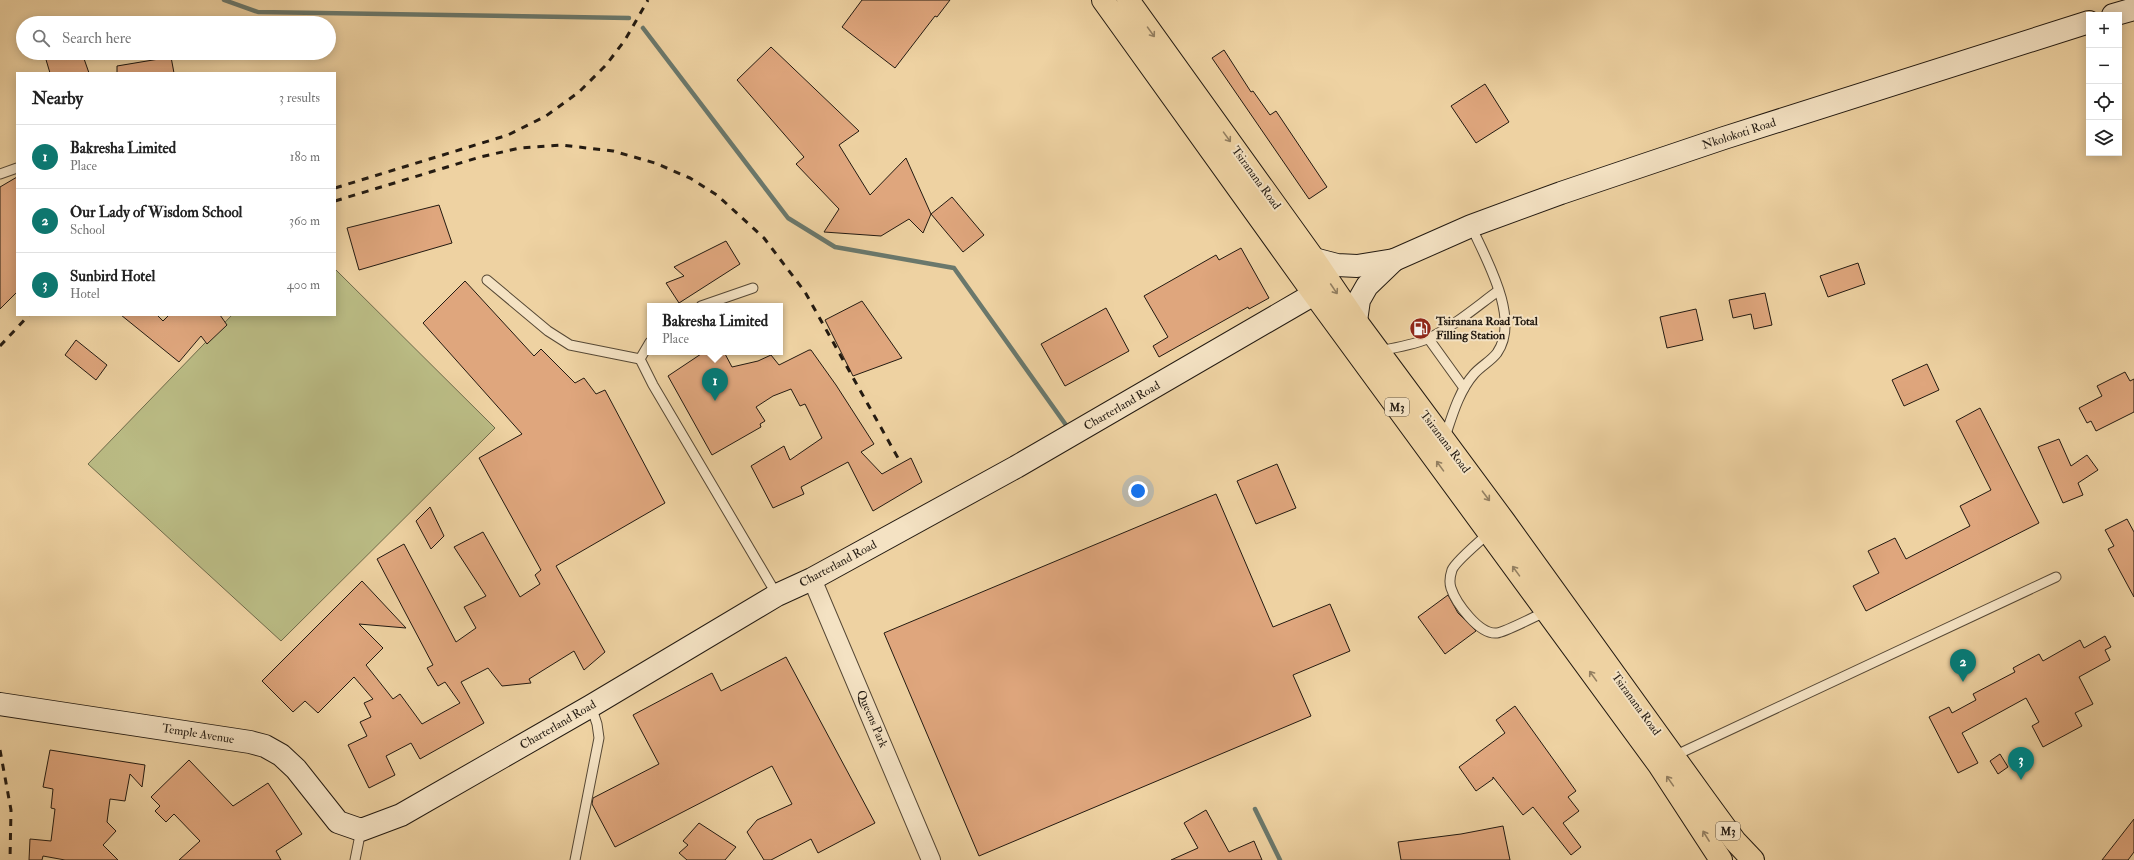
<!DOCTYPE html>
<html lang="en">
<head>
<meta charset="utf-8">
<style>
  body { margin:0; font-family:"IM FELL Double Pica",serif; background:#f6f6f6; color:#222 }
  .controls { position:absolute; right:12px; top:12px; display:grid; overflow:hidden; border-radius:0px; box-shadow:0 2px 10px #0003 }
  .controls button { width:36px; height:36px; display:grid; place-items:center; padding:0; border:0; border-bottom:1px solid #e0e0e0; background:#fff; color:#222; font:20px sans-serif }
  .you { position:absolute; left:1138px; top:491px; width:14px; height:14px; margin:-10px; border:3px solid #fff; border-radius:50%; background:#1a73e8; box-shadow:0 0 0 6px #1a73e833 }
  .badge { display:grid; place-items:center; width:26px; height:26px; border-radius:50%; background:#0f766e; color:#fff; font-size:13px; font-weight:700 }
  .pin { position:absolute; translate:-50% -33px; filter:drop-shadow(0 1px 2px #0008) }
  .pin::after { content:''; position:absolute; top:21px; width:14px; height:12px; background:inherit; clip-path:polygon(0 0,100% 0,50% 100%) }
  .popup { position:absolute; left:647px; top:303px; width:136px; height:52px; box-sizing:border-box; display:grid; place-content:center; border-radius:0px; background:#fff; filter:drop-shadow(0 1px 3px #0005); font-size:13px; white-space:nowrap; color:#767676 }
  .popup b { font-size:15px; color:#222 }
  .popup::after { content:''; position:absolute; left:50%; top:100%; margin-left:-8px; border:8px solid transparent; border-top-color:#fff }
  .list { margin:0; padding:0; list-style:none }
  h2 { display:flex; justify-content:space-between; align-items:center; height:52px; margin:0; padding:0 16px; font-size:17px }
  h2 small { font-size:13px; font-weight:400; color:#767676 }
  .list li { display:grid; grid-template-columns:26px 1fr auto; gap:12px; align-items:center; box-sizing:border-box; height:64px; padding:0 16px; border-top:1px solid #e0e0e0 }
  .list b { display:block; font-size:15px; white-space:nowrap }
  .list p { margin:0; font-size:13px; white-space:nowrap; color:#767676 }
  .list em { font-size:13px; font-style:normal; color:#767676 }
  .icon { flex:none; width:22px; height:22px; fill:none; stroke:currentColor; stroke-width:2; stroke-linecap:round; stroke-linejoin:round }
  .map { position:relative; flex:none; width:2134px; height:860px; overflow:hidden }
  .search { position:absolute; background:#fff; box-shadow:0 2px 10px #0003; left:16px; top:16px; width:320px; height:44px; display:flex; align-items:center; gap:10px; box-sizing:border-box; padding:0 14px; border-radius:22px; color:#767676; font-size:15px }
  .panel { position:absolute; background:#fff; box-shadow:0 2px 10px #0003; left:16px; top:72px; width:320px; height:244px; border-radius:0px }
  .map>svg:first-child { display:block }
  .green { fill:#babb84; stroke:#6e6a4a }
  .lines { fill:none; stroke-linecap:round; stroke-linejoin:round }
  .stream { stroke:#6a786c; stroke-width:4.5 }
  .building { fill:#dfa67d; stroke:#231a11 }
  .lane-casing { stroke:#564835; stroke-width:11 }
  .street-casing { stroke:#564835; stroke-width:20 }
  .secondary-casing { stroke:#231a11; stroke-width:24 }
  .highway-casing { stroke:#231a11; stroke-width:24 }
  .lane { stroke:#f4e2c3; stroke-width:9 }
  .street { stroke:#f4e2c3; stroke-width:18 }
  .secondary { stroke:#f4e2c3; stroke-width:22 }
  .highway { stroke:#eed2a2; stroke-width:22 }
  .rail { stroke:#231a11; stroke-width:3; stroke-dasharray:7 7; stroke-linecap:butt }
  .oneway { stroke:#937f61 }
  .labels { text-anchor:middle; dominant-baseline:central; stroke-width:4; stroke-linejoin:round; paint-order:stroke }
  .shield { fill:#f4e2c3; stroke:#625646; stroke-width:1 }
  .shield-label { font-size:11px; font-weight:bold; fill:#231a11 }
  .street-label { font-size:12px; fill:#231a11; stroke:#f4e2c3 }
  .poi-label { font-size:12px; font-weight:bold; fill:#231a11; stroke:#f4e2c3; text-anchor:start }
</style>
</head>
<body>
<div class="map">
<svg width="2134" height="860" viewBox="0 0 2134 860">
  <rect width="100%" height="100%" fill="#eed2a2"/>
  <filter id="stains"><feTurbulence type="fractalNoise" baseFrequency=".005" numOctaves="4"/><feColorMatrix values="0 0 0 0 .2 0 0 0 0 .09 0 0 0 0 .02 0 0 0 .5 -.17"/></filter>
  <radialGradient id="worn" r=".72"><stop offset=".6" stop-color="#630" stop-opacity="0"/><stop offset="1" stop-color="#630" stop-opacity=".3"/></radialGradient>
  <polygon class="green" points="335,269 495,428 281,641 88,464 232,315 335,315"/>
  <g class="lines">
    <g class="stream">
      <polyline points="224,0 258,12 629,18"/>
      <polyline points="643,28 788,218 835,247 954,268 1066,425"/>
      <polyline points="1255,809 1280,860"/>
    </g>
  </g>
  <g class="building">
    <polygon points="862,0 950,0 937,17 935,16 895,68 842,27"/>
    <polygon points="771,47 859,131 839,145 870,195 906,158 931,214 923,233 909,219 881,236 824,232 839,209 796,164 804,157 737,80"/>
    <polygon points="1224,50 1251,92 1253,91 1270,115 1276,111 1327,187 1309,199 1212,58"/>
    <polygon points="44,53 82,53 89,73 50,73"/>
    <polygon points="171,57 174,73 117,73 117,66"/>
    <polygon points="1485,84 1509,122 1476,143 1451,106"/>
    <polygon points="17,177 17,292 0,309 0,187"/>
    <polygon points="952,197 984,235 963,252 931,214"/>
    <polygon points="439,205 452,243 359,270 347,228"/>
    <polygon points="726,241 740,264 679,303 666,283 684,276 674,267"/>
    <polygon points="1241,248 1269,298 1249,309 1248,307 1159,357 1153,346 1168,337 1144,296 1216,255 1219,260"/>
    <polygon points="1858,263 1865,284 1828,297 1820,276"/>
    <polygon points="465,281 534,356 541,349 575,383 584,378 596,394 605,390 665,503 556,566 605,652 584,670 574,651 529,679 531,683 502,686 488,668 461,682 484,723 420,759 411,743 386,756 395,775 369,788 348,745 367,736 360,722 371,717 364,703 373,699 354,677 318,713 305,701 293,712 262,681 362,581 406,628 359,624 383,648 366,665 393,699 400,694 422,724 460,703 445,682 438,686 427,668 433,665 377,559 404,544 456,642 476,628 464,607 486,596 454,547 483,532 520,597 540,584 535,575 541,570 479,458 522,434 423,323"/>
    <polygon points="1765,293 1772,325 1754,329 1751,314 1733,318 1729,300"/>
    <polygon points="862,301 902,358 853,376 825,320"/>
    <polygon points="1106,308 1129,351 1065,386 1041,344"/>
    <polygon points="1696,309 1703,340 1667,348 1660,317"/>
    <polygon points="121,315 157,315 163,321 169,315 220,315 227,325 207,344 201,336 179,362"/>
    <polygon points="76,340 107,365 96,380 65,355"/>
    <polygon points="809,350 811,350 836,385 874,444 861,452 882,474 911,458 922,482 873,511 848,462 801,487 804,494 773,508 751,466 784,446 790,460 822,438 805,404 800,406 791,389 773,396 756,407 765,421 760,424 761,427 712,455 668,376 704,352 724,352 732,367 758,361 771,355 779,365"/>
    <polygon points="1927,364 1939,390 1904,406 1892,380"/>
    <polygon points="2125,372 2130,381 2134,379 2134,412 2096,431 2091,421 2087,423 2079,408 2102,396 2097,386"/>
    <polygon points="1980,408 2039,523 1866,611 1853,586 1879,573 1868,551 1895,538 1906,559 1970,526 1960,506 1991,490 1956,421"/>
    <polygon points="2059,439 2071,466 2087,455 2098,470 2078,483 2083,495 2063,503 2038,447"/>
    <polygon points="1277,464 1296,508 1256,524 1237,481"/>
    <polygon points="1216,494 1273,627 1330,604 1350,651 1293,675 1311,716 979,856 884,633"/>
    <polygon points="430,507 444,536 431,549 416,521"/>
    <polygon points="2127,519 2134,532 2134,597 2108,549 2114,546 2105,530"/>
    <polygon points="1448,595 1458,613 1476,631 1445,654 1418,617"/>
    <polygon points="2105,636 2111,647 2105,650 2110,660 2079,677 2093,704 2075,713 2082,726 2043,747 2032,726 2039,722 2026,698 1962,733 1978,763 1958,773 1929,717 1949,707 1952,713 1976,700 1973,694 2015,672 2013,668 2039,654 2043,661 2080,640 2084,648"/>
    <polygon points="786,657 875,823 818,853 811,839 771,860 764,860 747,832 757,820 792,804 772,766 615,847 592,804 593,798 659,764 633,715 712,673 721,691"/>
    <polygon points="1515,706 1576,791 1568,797 1579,811 1563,823 1581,847 1571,855 1533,807 1523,815 1493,777 1493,779 1476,791 1459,767 1505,733 1496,720"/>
    <polygon points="50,750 145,765 142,787 130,774 125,801 110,799 107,822 116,831 103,845 118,860 65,860 43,856 42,860 29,860 30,839 51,841 55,809 51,808 53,789 43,787"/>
    <polygon points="2000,754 2008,767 1998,774 1990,761"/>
    <polygon points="189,760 233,806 268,783 302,834 276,851 281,860 179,860 200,841 174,814 166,822 155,811 160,806 151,797"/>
    <polygon points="1206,810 1229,852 1254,841 1262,860 1171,860 1198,848 1184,823"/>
    <polygon points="2134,819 2134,852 2128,860 2102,860"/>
    <polygon points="699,823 736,847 725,860 687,860 679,853 688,845 683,841"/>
    <polygon points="1503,826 1510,860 1401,860 1398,842 1461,834"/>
  </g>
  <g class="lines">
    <defs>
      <g id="lane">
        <polyline points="0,174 17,168"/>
        <polyline points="487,280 548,331 570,345 640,359"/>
        <polyline points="701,306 753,288"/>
        <polyline points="1428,338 1464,388"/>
        <polyline points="650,342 640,359 653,385 777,595"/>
        <path d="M1379 351C1395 348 1412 345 1427 339 1453 327 1476 307 1498 291"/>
        <path d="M1445 437C1452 416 1459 391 1474 374 1481 366 1491 361 1497 353 1521 319 1486 259 1471 226"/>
        <path d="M1489 533C1481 540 1455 562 1452 570 1450 576 1449 582 1451 588 1456 603 1479 635 1497 633 1505 632 1536 616 1545 612"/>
        <polyline points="1674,756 2056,577"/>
        <polyline points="355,860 361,830"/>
        <polyline points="575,860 599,738 597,724 591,706"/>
      </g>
      <polyline id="street" points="812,579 931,860"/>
      <g id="secondary">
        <polyline points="2113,15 2134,9"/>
        <polyline points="1314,259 1337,265 1357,266 1394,260 1471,226 1561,193 1724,138 2089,22"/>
        <polyline points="1356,321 1359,300 1367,286 1394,260"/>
        <polyline points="0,704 250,742 265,746 281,755 296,769 338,822 361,830 401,815 591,706 777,595 812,579 1016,467 1314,294"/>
      </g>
      <g id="highway">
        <polyline points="1103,0 1314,294 1659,765 1721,860"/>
        <polyline points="1128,0 1314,259 1356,321 1504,521 1705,800 1735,841 1753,860"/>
      </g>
    </defs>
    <use href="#lane" class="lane-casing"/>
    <use href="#street" class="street-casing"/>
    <use href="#secondary" class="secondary-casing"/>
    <use href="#highway" class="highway-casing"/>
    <use href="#lane" class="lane"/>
    <use href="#street" class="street"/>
    <use href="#secondary" class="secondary"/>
    <use href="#highway" class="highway"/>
    <g class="rail">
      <polyline points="335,188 508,135 546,116 579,92 606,65 625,40 648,0"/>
      <polyline points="335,201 480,157 520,148 561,145 613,151 655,163 690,178 717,195 764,238 805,292 898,458"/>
      <polyline points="0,346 29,315"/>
      <polyline points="0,750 11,810 10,860"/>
    </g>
  </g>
  <defs><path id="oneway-shaft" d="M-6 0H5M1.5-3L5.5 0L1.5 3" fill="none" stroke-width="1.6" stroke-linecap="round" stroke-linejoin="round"/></defs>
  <g class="oneway">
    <use href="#oneway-shaft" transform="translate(1151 32) rotate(54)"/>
    <use href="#oneway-shaft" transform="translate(1227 137) rotate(54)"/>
    <use href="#oneway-shaft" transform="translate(1334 289) rotate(56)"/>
    <use href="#oneway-shaft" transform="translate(1440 466) rotate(-126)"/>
    <use href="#oneway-shaft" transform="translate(1486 496) rotate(53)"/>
    <use href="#oneway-shaft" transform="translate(1516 571) rotate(-126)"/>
    <use href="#oneway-shaft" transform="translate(1593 676) rotate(-126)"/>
    <use href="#oneway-shaft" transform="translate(1670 781) rotate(-125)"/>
    <use href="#oneway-shaft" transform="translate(1706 836) rotate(-122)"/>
  </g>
  <defs>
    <symbol id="fuel-disc" viewBox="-11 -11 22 22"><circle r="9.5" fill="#8f2418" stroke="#f4e2c3"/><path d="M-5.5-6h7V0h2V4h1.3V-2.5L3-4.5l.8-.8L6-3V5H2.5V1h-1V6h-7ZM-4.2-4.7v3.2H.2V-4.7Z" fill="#fff"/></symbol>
  </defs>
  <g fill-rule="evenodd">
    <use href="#fuel-disc" x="1408" y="316" width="25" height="25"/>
  </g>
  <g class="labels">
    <g class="shield">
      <rect x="1385" y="398" width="24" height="18" rx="3"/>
      <rect x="1716" y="822" width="24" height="18" rx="3"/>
    </g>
    <g class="shield-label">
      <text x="1397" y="407">M3</text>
      <text x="1728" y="831">M3</text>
    </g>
    <g class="street-label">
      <text transform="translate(1739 134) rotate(-18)">Nkolokoti Road</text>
      <text transform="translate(1256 178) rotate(54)">Tsiranana Road</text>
      <text transform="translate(1122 406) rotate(-30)">Charterland Road</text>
      <text transform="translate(1445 442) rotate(53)">Tsiranana Road</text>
      <text transform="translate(838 564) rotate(-28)">Charterland Road</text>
      <text transform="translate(1636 704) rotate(54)">Tsiranana Road</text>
      <text transform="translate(872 719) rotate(67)">Queens Park</text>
      <text transform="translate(558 725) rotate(-30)">Charterland Road</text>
      <text transform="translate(198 734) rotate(9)">Temple Avenue</text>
    </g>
    <g class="poi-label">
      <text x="1436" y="321">Tsiranana Road Total<tspan x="1436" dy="14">Filling Station</tspan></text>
    </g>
  </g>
  <rect width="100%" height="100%" filter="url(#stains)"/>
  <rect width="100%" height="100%" fill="url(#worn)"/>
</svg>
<div class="controls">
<button>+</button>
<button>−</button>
<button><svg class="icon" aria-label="locate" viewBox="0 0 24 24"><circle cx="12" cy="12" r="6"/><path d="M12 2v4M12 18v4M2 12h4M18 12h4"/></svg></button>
<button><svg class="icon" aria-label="layers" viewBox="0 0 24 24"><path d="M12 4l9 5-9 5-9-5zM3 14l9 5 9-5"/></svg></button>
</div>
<div class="you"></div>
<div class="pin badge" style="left:715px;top:401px">1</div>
<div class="popup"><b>Bakresha Limited</b>Place</div>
<div class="pin badge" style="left:1963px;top:682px">2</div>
<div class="pin badge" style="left:2021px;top:780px">3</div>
<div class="search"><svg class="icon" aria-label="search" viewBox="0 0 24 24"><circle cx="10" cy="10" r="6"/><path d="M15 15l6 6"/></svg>Search here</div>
<section class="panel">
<h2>Nearby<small>3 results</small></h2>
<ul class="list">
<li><span class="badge">1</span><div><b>Bakresha Limited</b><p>Place</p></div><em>180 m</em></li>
<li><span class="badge">2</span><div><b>Our Lady of Wisdom School</b><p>School</p></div><em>360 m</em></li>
<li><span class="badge">3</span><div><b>Sunbird Hotel</b><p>Hotel</p></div><em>400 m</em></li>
</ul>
</section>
</div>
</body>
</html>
